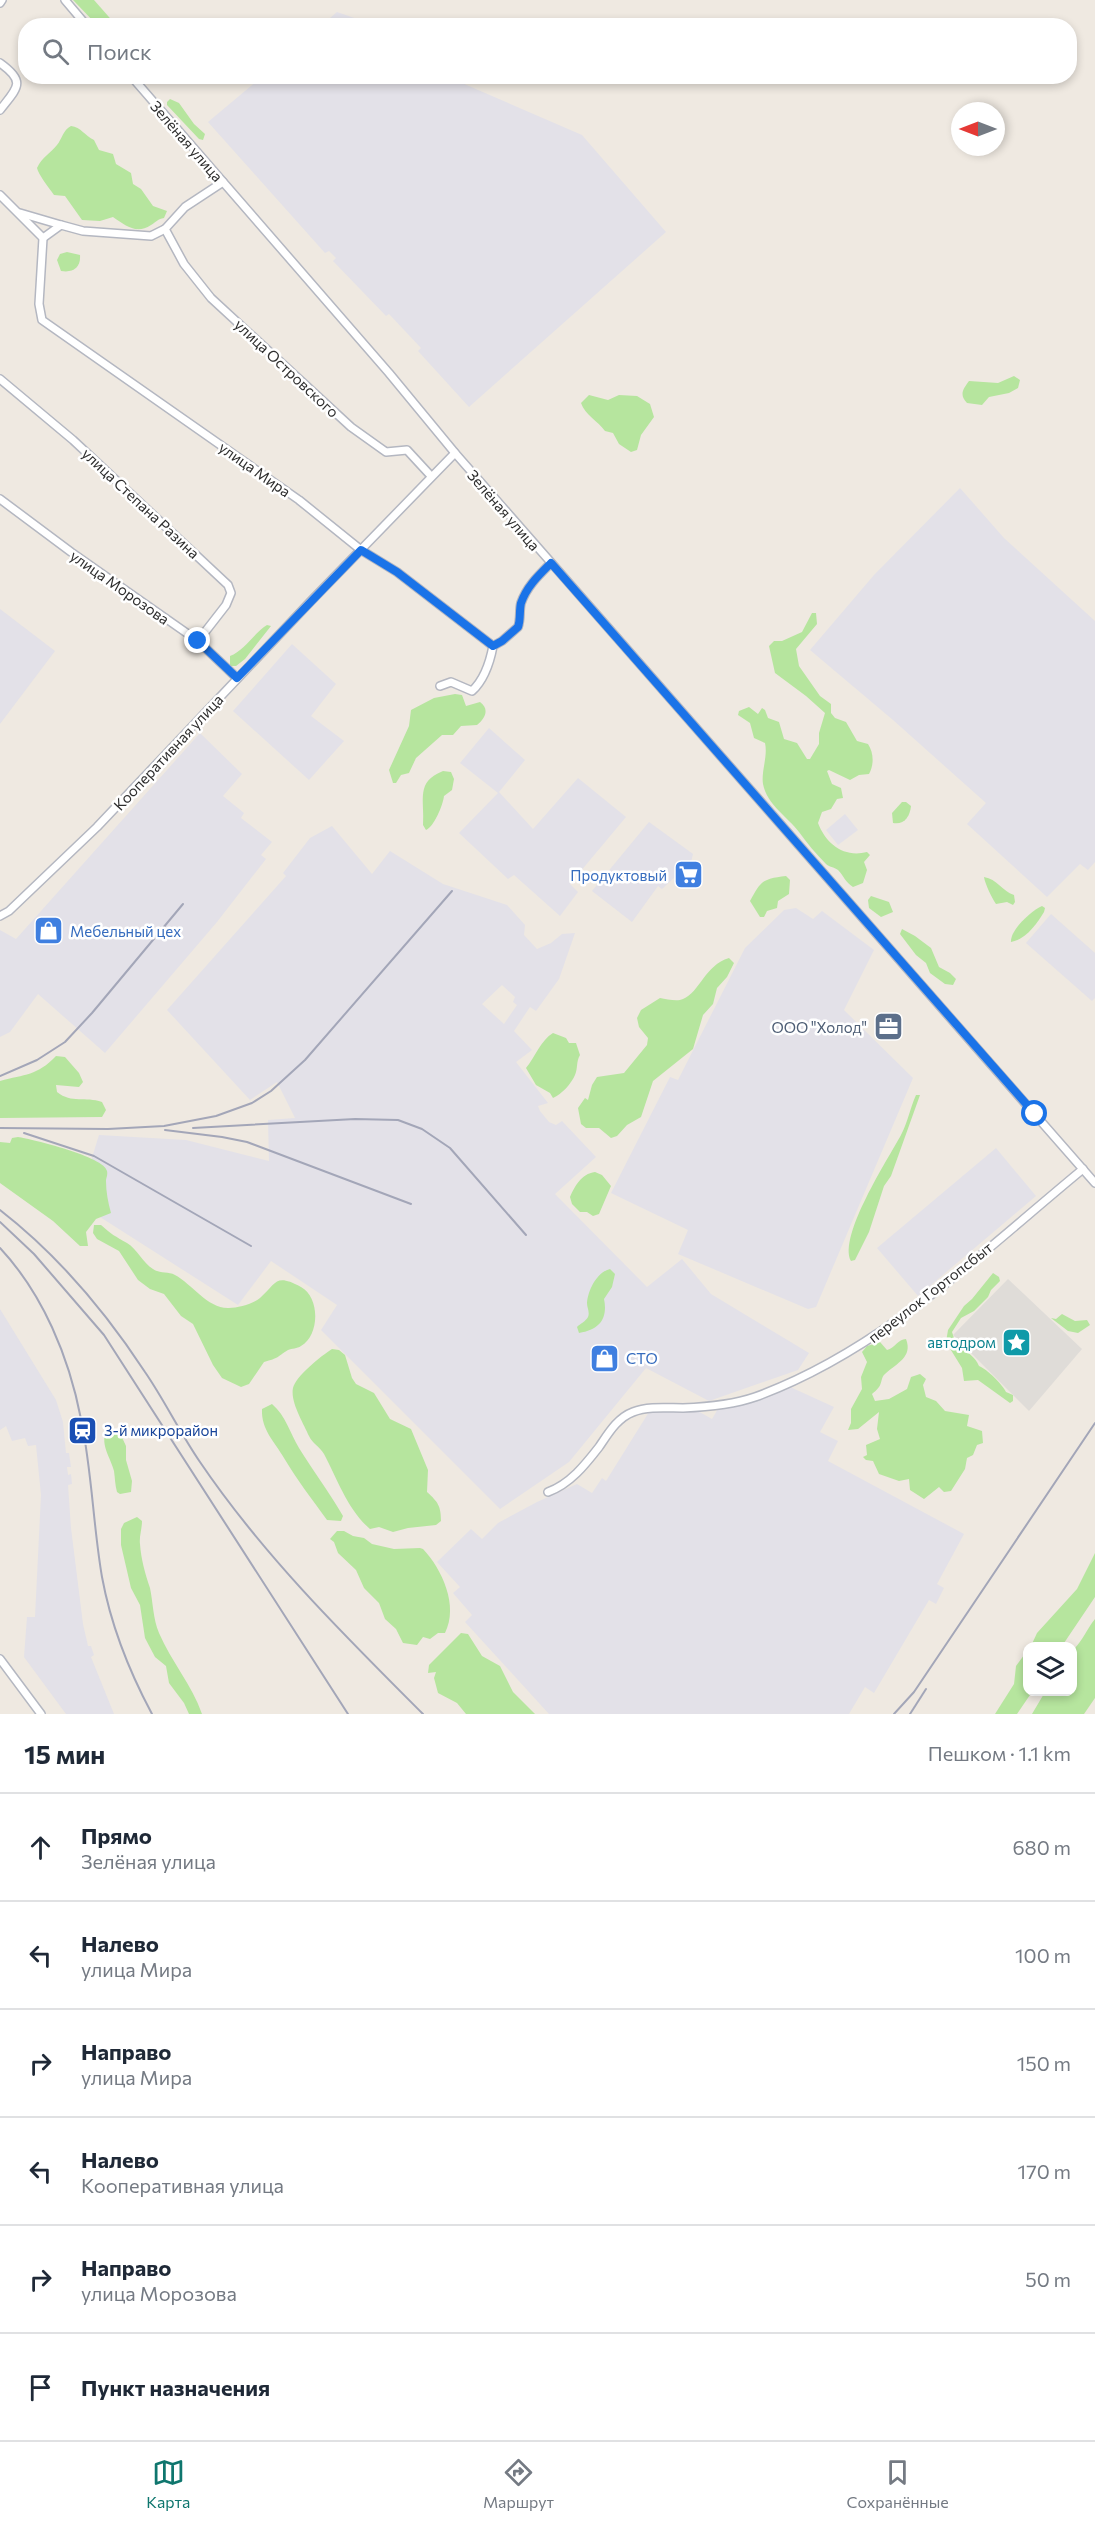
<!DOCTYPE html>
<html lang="ru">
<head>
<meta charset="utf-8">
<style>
  body { margin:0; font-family:Commissioner,sans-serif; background:#f2f2f3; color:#1f2937 }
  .controls { position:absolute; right:18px; bottom:18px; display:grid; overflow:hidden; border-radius:12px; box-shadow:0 3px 9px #0003 }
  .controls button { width:54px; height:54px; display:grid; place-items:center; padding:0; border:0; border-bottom:2px solid #e0e1e3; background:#fff; color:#1f2937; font:30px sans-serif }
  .compass { position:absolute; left:951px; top:102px; width:54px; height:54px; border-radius:50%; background:#fff; box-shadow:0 3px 9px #0003; rotate:270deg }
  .stop { position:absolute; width:18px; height:18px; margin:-14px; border:4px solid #1a73e8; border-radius:50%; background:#fff }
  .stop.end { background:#1a73e8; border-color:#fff; box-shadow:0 2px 6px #0008 }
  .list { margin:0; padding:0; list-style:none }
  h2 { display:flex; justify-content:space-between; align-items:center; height:78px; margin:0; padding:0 24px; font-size:26px }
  h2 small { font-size:20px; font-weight:400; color:#747a83 }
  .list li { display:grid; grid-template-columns:39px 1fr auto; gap:18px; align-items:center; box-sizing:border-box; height:108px; padding:0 24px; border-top:2px solid #e0e1e3 }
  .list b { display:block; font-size:22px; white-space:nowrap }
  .list p { margin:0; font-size:20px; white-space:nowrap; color:#747a83 }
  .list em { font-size:20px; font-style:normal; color:#747a83 }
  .icon { flex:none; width:33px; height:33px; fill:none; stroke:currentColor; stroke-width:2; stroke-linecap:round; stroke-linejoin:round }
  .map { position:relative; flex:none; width:1095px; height:1714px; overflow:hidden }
  .search { position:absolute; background:#fff; box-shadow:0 3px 9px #0003; left:18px; right:18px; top:18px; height:66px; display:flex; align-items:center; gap:15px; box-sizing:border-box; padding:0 21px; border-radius:24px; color:#747a83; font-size:22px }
  .sheet { height:726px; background:#fff }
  nav { display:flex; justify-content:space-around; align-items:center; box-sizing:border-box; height:84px; border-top:2px solid #e0e1e3; background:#fff; font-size:16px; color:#747a83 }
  nav a { display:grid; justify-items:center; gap:3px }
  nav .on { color:#0f766e }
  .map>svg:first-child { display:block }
  .industrial { fill:#e3e1e8; fill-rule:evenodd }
  .green { fill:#b6e59e }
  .plaza { fill:#dfdcd8 }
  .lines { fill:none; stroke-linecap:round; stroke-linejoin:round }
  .minor-casing { stroke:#b4b7c1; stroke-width:10 }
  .minor { stroke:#fff; stroke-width:7 }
  .rail { stroke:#a3a6b8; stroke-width:2 }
  .route { stroke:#1a73e8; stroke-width:8 }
  .labels { text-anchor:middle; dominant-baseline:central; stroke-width:5; stroke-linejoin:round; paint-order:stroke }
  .street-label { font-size:15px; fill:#2e2e2e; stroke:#fff }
  .shop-label { font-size:15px; fill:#366cbe; stroke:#fff; text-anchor:start }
  .service-label { font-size:15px; fill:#4e5e75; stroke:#fff; text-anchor:end }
  .culture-label { font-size:15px; fill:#0d838f; stroke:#fff; text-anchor:end }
  .transit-label { font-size:15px; fill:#164399; stroke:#fff; text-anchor:start }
</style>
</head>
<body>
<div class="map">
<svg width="1095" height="1714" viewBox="0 0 1095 1714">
  <rect width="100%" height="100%" fill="#efe9e1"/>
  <g class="industrial">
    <polygon points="337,12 360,20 365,25 322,25"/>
    <polygon points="263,76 448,77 582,135 666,232 469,407 418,351 421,348 389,314 386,316 333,261 336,258 329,251 325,253 208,122"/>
    <polygon points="960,488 1004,538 1095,621 1095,862 1088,870 1080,864 1047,897 967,824 986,803 893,720 810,650 874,575"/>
    <polygon points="0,609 55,651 0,724"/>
    <polygon points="292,644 336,684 311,716 344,741 309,780 233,711"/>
    <polygon points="489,728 525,760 499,792 533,829 578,778 626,817 570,884 578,892 560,916 514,875 508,879 459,833 498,793 460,763"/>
    <polygon points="200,733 242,774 223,796 244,813 241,818 272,842 261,855 266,859 217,922 105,1053 38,994 10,1032 0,1037 0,930 16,939"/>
    <polygon points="845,814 858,830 838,845 826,830"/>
    <polygon points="649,822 693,854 690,866 681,879 677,875 662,889 658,886 632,922 592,891"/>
    <path d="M332 826 372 874 390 851 443 884 507 905 525 925 524 935 537 949 551 943 562 934 575 933 559 979 536 1011 530 1007 514 1031 532 1050 516 1062 548 1103 538 1106 540 1111 549 1122 556 1125 562 1121 596 1157 555 1194 647 1287 682 1259 711 1294 809 1353 798 1370 709 1401 646 1368 569 1462 500 1509 321 1330 337 1305 271 1261 238 1305 78 1203 99 1135 186 1140 269 1161 268 1120 295 1118 277 1082 250 1100 167 1010 286 876 283 873 310 838ZM502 985 515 997 513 1002 517 1005 504 1024 482 1004Z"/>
    <polygon points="796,908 813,919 822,911 874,950 844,1010 913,1078 816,1307 808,1309 678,1254 688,1230 611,1193 670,1077 678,1080 745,948 784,910"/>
    <polygon points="1051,914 1095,953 1095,998 1092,1001 1026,943"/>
    <polygon points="996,1148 1036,1196 918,1296 877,1248"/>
    <polygon points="0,1309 56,1400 63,1422 66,1453 69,1453 71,1467 67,1467 68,1475 71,1474 72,1484 68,1485 71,1528 83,1624 88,1646 91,1646 94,1655 91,1657 114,1714 66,1714 24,1657 27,1617 35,1617 41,1495 36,1445 28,1446 25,1438 12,1441 6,1426 0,1430"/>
    <polygon points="788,1386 834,1407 820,1432 838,1441 828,1461 964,1534 937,1584 944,1588 936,1604 929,1600 874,1693 865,1687 849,1714 549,1714 465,1622 472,1615 453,1593 460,1587 437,1562 471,1529 482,1539 498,1523 537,1502 577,1484 592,1493 602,1478 606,1481 649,1412 696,1410 712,1419 719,1407"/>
  </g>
  <g class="green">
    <polygon points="73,0 94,0 116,25 97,25"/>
    <polygon points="170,99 179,103 194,124 205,134 203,140 199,139 167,105 167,102"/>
    <path d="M71 126C81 127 85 136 94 140L99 150 113 154 116 164 131 173 133 184 141 189 153 206 167 211 164 218C158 219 156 222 151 225 136 235 125 225 113 217L100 221 82 220 65 196 54 195C49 188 38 174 37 168 42 157 50 154 57 145 62 139 63 130 71 126Z"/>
    <path d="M67 252 80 255C81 268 73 273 61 271L57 260 60 254Z"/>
    <path d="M1014 376 1020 380 1018 388 1009 393 989 397 982 405 967 403C959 395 963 389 969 381L998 383Z"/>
    <path d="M589 395 608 400 619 395 637 396 650 404 654 417 641 435 637 450 631 452 619 444 613 433 605 431C598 421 585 415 581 403Z"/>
    <path d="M812 613H816L817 624 796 649 799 666 820 696 831 704V713L835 718 846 722 857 741 868 744C874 753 874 765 869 774L859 775 850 780 829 770 827 771 832 784 841 788 843 798 837 799 831 809 822 812 818 823C826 844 844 858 867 852L870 855 864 862 867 870 863 883 853 887C845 882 844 876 838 870 834 867 829 867 826 864 816 854 807 843 799 832 788 817 767 805 763 784 761 771 768 757 765 743L754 738 750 723 738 715 739 711 749 707 758 714 762 708 765 710 768 718 779 722 784 739 797 743 807 759H810L819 744V733L825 713 806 696 775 673 769 646 774 641H782L802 632Z"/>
    <path d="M267 625 271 626 245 659 236 666H230V656C244 651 254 633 267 625Z"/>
    <path d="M455 694 462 695 466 706 480 702C490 709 485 719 477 725L461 726 453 735H442L416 758 409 773 401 775 396 783H393L389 770 409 726 411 710 434 698Z"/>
    <path d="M443 771 451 772 454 779 452 790 444 796C443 805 434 827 426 830L423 825C425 800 415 782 443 771Z"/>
    <path d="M902 802H906L911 806C910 817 904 825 893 823L892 813Z"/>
    <path d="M786 876 790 880 789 894 778 901 777 908 767 911 764 917H760L750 901C761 881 762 879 786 876Z"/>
    <path d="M984 877C997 879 1002 891 1014 895L1015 902 1013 905 1007 902 996 904C992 898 985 884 984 877Z"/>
    <polygon points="871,896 889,902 893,912 881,917 869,908 868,900"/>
    <path d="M1042 906 1045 908 1044 912C1037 924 1025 940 1011 942 1010 930 1031 911 1042 906Z"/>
    <polygon points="902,929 915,936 931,948 939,967 950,973 956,979 953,985 945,984 930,973 926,963 916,955 900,934"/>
    <path d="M729 958 734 963 727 977 717 988 713 1004 703 1015 693 1049 653 1081 641 1117 627 1125 617 1136 611 1138 599 1128H586L581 1124 578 1108 585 1098 588 1100 592 1085 597 1077 624 1073 647 1045 648 1038 639 1027 637 1018 641 1010 660 998C667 999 677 1002 683 999 700 992 705 965 729 958Z"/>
    <path d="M553 1033 566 1038 569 1043H576L580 1055C576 1062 578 1068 575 1075 571 1084 562 1094 553 1098L550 1093 536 1085 526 1068C535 1057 541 1040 553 1033Z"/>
    <path d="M56 1056 65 1057 79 1073 83 1082 79 1087 56 1085 57 1092C72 1104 85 1096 102 1102L106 1110 102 1117 0 1118V1081C25 1074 37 1076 56 1056Z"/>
    <path d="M916 1095H920L891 1176 884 1186 869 1232 855 1260 851 1261C838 1236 888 1159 901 1135 908 1122 910 1108 916 1095Z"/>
    <path d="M18 1137C32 1139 105 1157 107 1171 108 1175 106 1178 106 1181 106 1192 108 1202 111 1213L96 1219 86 1232 88 1246H80L53 1221 0 1183V1142L10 1143 12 1138Z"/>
    <path d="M595 1172 602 1175 611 1186 599 1214 593 1216 587 1212H580L572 1204 570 1197C575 1186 581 1174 595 1172Z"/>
    <path d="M94 1225H101C112 1235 115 1236 127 1243 137 1249 143 1263 153 1269 160 1274 168 1271 175 1275 192 1284 208 1309 229 1308 238 1308 253 1304 260 1298 277 1283 275 1273 301 1287 320 1297 320 1335 301 1346 297 1349 292 1348 288 1350 277 1357 279 1358 264 1362L249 1384 241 1387 222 1378 213 1365 193 1324 181 1316 164 1294 150 1289 138 1280 119 1251 97 1239 93 1233Z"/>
    <path d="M610 1269 615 1274 612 1287 604 1299C608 1318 600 1330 579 1333L577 1327C580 1324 586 1321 588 1317 590 1312 587 1308 587 1303 588 1290 597 1272 610 1269Z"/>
    <path d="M993 1273 999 1277 1000 1281 991 1290 988 1297 974 1311 961 1318 952 1332 955 1341 962 1344C966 1353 975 1356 979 1366 987 1369 1003 1385 1006 1392L1013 1395V1401L1010 1403 978 1380 964 1381 962 1368 946 1342 948 1330 964 1306 972 1299Z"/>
    <polygon points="1062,1314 1075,1321 1087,1320 1090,1325 1078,1333 1068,1331 1051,1318 1056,1319"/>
    <path d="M906 1339C913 1357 897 1363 885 1374 881 1377 882 1383 879 1387 877 1390 874 1392 872 1394L875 1401 889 1399 907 1389 911 1377 920 1374 926 1379 923 1385 926 1397 936 1401 945 1411 969 1415 967 1426 982 1431 983 1443 977 1445 973 1455 967 1458 965 1469 951 1491 944 1492 939 1487 924 1499 910 1490 909 1479 899 1481 879 1474 873 1461 866 1460 863 1457 867 1455 866 1445 880 1439 877 1429 879 1412 858 1429 848 1430 851 1423V1409L862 1389 861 1377 867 1362 862 1352 867 1346 880 1342 887 1350C895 1348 898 1339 906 1339Z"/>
    <path d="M332 1349 339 1350 345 1355 352 1378 356 1384 374 1393 390 1419 411 1429 428 1470 427 1492C438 1502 441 1506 441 1521L436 1525 408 1528 393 1532 379 1527 370 1529C347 1509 338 1480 324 1454 320 1447 312 1443 309 1436 304 1424 290 1402 293 1388 296 1376 321 1356 332 1349Z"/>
    <path d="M272 1404C286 1416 290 1433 299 1448 313 1471 330 1493 343 1516L341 1521 327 1520C312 1499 297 1480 284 1458 275 1442 261 1430 262 1409Z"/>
    <path d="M108 1429 119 1431 126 1446V1460L132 1481 131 1492 120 1494 117 1492C115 1485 115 1478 114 1471 111 1458 98 1442 108 1429Z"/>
    <path d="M137 1517 142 1521C142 1529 139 1537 140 1544 141 1559 145 1573 150 1588 153 1602 153 1619 159 1633 171 1661 192 1685 202 1714H189L184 1703 169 1683 166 1666 155 1657 145 1638 140 1605 131 1588 121 1545V1529L124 1523Z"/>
    <path d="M337 1531H344L353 1536 364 1538 372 1544 394 1549 420 1548 423 1549C442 1569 459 1606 445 1633H438L430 1639 423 1637 417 1645 403 1643 396 1629 385 1619 379 1603 364 1588 356 1570 338 1553 334 1542 330 1539Z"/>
    <polygon points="1095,1553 1095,1597 1062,1646 1031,1646 1037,1633 1077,1589"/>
    <path d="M1095 1619V1698L1084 1714H1032L1045 1692H1072L1073 1650C1084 1639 1086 1630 1095 1619Z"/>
    <polygon points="461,1633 468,1634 482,1656 500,1666 513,1692 535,1714 466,1714 457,1703 438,1693 434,1678 436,1672 428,1673 429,1665"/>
    <polygon points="1027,1651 1028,1692 1032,1692 1017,1714 995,1714 1014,1684 1016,1666"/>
  </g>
  <polygon class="plaza" points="1008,1279 1082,1349 1029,1411 953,1335"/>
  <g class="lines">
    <defs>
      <g id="minor">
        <polyline points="65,0 87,26"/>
        <polyline points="0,3 2,0"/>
        <path d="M0 63C27 82 17 88 0 110"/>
        <polyline points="131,76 389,373 455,453 1095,1183"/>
        <polyline points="0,195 43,238 39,304 42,320 299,500 361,550 397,572 493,646"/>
        <polyline points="20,213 61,225"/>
        <polyline points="165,229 184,264 211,298 351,427 386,452 407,450 431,476"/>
        <polyline points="43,238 61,225 83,231 151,236 165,229 185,207 223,182"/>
        <polyline points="0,379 73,440 228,585 231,593 226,605 198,641"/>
        <polyline points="0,499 71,552 198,641 237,678"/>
        <path d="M493 646 502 641 518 627C521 619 519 611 521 603 527 586 539 575 551 563"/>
        <path d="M440 686 451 682 472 691C484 680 490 662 493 646"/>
        <polyline points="0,916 9,911 97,827 311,601 455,453"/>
        <path d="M548 1492C570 1484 585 1465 599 1447 608 1434 617 1418 633 1412 648 1406 667 1408 683 1408 707 1407 732 1405 755 1397 880 1352 981 1253 1083 1169"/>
        <polyline points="0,1659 41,1714"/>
      </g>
    </defs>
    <use href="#minor" class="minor-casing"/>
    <use href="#minor" class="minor"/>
    <g class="rail">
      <polyline points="0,1076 37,1060 65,1042 92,1013 183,904"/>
      <polyline points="0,1128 108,1129 164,1126 216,1116 252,1103 271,1091 305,1060 452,891"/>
      <polyline points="193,1128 355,1119 398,1120 422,1129 450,1148 526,1235"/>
      <polyline points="165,1130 222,1137 247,1142 411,1204"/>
      <polyline points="24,1133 94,1156 251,1246"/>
      <path d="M0 1210C58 1255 105 1311 145 1372 165 1401 180 1433 200 1462 263 1555 344 1635 423 1714"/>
      <polyline points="0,1222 34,1254 104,1335 348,1714"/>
      <path d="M0 1248C43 1294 69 1357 81 1419 92 1471 93 1525 102 1577 111 1626 129 1671 152 1714"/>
      <polyline points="894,1714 914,1692 1095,1423"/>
      <polyline points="910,1714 926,1689"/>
    </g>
  </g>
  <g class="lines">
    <path class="route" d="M198 641 237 678 361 550 397 572 493 646 502 641 518 627C521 619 519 611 521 603 527 586 539 575 551 563L1035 1114"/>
  </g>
  <defs>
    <symbol id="supermarket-square" viewBox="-11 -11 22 22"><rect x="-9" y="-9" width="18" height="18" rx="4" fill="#3f7fe0" stroke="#fff"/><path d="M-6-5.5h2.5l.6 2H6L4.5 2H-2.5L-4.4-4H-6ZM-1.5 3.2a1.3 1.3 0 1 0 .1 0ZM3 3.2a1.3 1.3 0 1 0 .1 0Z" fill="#fff"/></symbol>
    <symbol id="shop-square" viewBox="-11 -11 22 22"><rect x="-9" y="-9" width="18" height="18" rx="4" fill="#3f7fe0" stroke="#fff"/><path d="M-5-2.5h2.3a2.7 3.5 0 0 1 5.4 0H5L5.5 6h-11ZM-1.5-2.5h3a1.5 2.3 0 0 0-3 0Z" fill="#fff"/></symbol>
    <symbol id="office-square" viewBox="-11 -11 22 22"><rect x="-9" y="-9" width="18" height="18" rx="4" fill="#5c6f8a" stroke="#fff"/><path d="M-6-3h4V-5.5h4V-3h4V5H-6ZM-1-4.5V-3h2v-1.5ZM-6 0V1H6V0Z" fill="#fff"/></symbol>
    <symbol id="sight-square" viewBox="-11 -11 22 22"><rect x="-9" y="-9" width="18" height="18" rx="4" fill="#0f9aa8" stroke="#fff"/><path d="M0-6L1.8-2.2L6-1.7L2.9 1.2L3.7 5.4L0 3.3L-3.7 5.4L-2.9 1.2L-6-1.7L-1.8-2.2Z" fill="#fff"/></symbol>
    <symbol id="station-square" viewBox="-11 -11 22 22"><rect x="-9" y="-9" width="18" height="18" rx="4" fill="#1a4fb4" stroke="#fff"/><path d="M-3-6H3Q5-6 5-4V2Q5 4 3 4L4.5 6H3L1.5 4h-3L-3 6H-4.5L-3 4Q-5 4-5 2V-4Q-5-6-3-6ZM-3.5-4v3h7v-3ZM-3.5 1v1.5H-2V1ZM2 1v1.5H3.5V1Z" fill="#fff"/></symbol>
  </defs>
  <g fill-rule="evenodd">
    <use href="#supermarket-square" x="672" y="858" width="33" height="33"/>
    <use href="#shop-square" x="32" y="914" width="33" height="33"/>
    <use href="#office-square" x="872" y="1010" width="33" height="33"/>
    <use href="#sight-square" x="1000" y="1326" width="33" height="33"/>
    <use href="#shop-square" x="588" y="1342" width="33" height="33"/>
    <use href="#station-square" x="66" y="1414" width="33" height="33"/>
  </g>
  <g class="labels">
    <g class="street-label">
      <text transform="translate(187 141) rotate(49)">Зелёная улица</text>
      <text transform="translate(287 368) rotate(43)">улица Островского</text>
      <text transform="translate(255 469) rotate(35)">улица Мира</text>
      <text transform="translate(141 503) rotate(43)">улица Степана Разина</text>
      <text transform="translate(504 510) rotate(49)">Зелёная улица</text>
      <text transform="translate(120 587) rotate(35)">улица Морозова</text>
      <text transform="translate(168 752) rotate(-47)">Кооперативная улица</text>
      <text transform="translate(930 1292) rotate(-38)">переулок Гортопсбыт</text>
    </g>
    <g class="shop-label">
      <text x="667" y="875" text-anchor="end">Продуктовый</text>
      <text x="70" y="931">Мебельный цех</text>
      <text x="626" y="1358">СТО</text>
    </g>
    <g class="service-label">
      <text x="867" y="1027">ООО "Холод"</text>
    </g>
    <g class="culture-label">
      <text x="996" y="1342">автодром</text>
    </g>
    <g class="transit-label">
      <text x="104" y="1430">3-й микрорайон</text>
    </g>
  </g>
</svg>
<div class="controls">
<button><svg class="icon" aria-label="layers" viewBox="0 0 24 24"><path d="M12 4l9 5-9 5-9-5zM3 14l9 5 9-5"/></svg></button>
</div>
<svg class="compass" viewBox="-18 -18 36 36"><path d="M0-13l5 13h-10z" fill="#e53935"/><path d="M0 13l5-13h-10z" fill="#747a83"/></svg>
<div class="stop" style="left:1035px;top:1114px"></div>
<div class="stop end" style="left:198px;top:641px"></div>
<div class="search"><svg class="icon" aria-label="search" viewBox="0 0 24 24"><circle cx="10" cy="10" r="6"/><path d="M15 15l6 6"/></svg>Поиск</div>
</div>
<section class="sheet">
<h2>15 мин<small>Пешком · 1.1 km</small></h2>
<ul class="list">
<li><svg class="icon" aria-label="ahead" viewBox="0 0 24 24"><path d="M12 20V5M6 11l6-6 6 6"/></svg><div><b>Прямо</b><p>Зелёная улица</p></div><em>680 m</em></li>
<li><svg class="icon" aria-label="left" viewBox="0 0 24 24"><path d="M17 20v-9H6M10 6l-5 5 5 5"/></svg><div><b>Налево</b><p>улица Мира</p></div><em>100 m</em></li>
<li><svg class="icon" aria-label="right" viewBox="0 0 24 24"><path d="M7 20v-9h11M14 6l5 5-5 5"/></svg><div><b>Направо</b><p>улица Мира</p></div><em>150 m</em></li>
<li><svg class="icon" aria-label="left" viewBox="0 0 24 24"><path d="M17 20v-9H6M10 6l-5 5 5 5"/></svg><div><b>Налево</b><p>Кооперативная улица</p></div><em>170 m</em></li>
<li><svg class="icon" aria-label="right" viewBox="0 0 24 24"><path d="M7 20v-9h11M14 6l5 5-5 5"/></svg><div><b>Направо</b><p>улица Морозова</p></div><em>50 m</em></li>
<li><svg class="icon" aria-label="arrive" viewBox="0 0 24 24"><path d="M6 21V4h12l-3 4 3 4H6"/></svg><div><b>Пункт назначения</b></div></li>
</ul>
</section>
<nav>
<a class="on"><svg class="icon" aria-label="map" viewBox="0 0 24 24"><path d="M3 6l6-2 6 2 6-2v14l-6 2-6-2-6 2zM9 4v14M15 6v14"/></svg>Карта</a>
<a><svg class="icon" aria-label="directions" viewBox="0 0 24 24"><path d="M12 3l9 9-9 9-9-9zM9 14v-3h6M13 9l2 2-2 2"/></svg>Маршрут</a>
<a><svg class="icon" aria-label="saved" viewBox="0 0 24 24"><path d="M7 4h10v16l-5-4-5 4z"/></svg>Сохранённые</a>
</nav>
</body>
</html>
